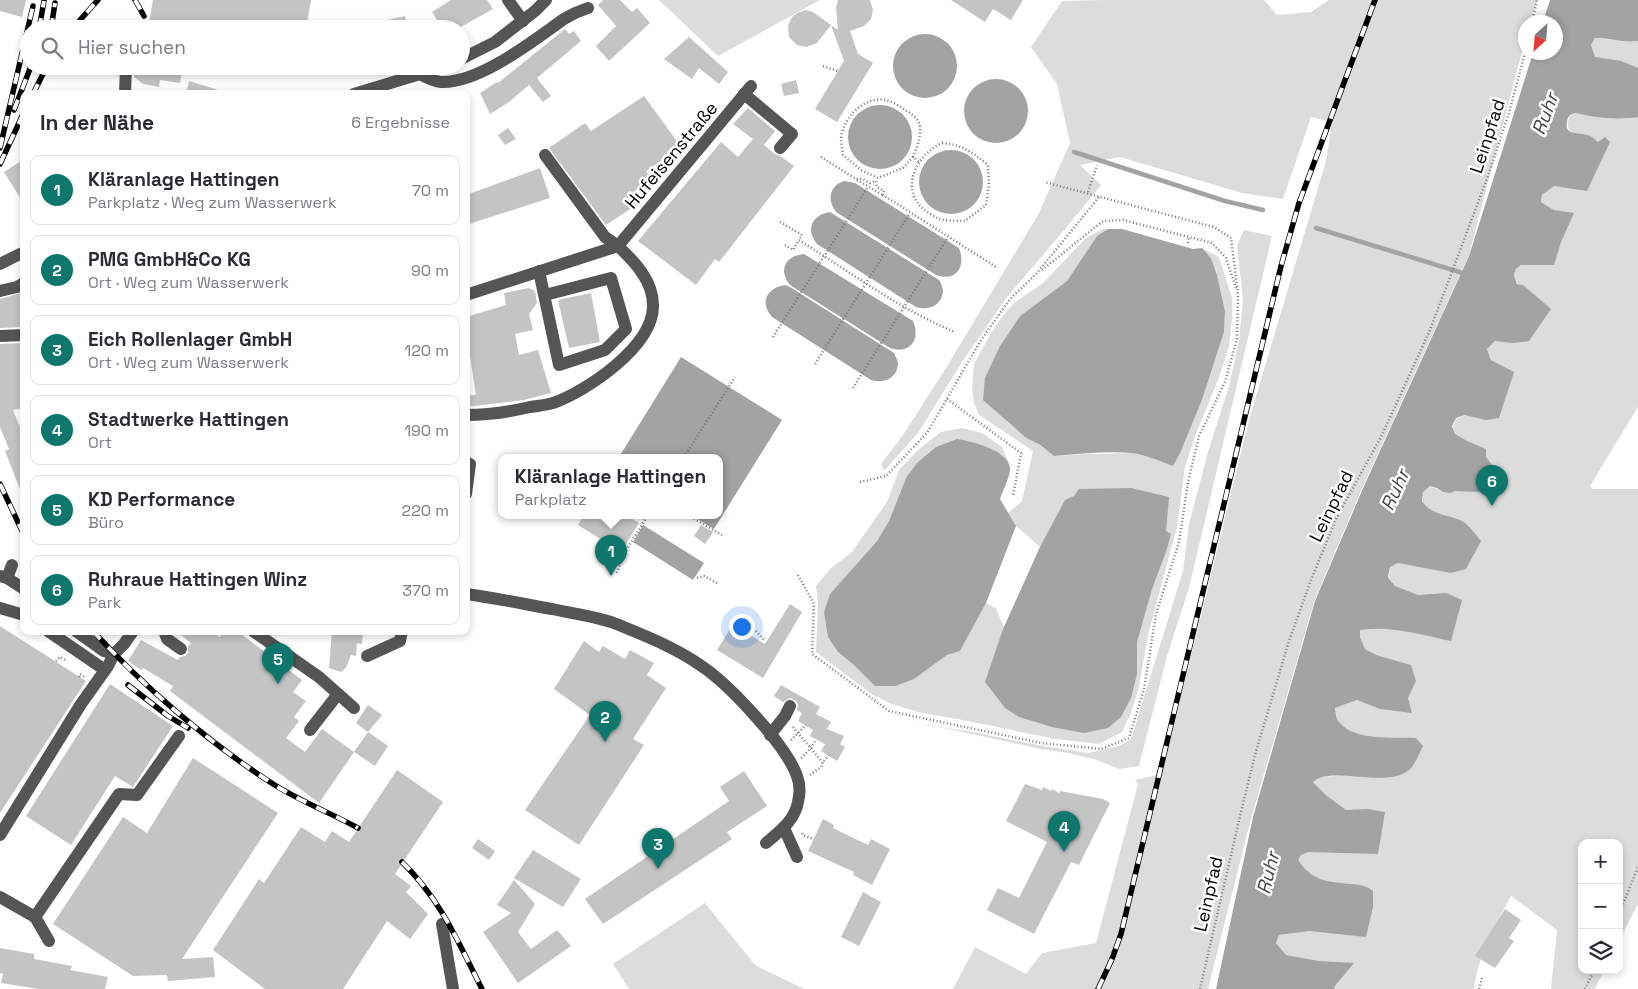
<!DOCTYPE html>
<html lang="de">
<head>
<meta charset="utf-8">
<style>
  body { margin:0; font-family:"Space Grotesk",sans-serif; background:#f2f2f3; color:#2b2b33 }
  .controls { position:absolute; right:15px; bottom:15px; display:grid; overflow:hidden; border-radius:10px; box-shadow:0 2px 8px #0003 }
  .controls button { width:45px; height:45px; display:grid; place-items:center; padding:0; border:0; border-bottom:1px solid #e1e1e2; background:#fff; color:#2b2b33; font:25px sans-serif }
  .compass { position:absolute; left:1518px; top:15px; width:45px; height:45px; border-radius:50%; background:#fff; box-shadow:0 2px 8px #0003; rotate:206deg }
  .you { position:absolute; left:741px; top:626px; width:18px; height:18px; margin:-12px; border:4px solid #fff; border-radius:50%; background:#1a73e8; box-shadow:0 0 0 8px #1a73e833 }
  .badge { display:grid; place-items:center; width:32px; height:32px; border-radius:50%; background:#0f766e; color:#fff; font-size:16px; font-weight:700 }
  .pin { position:absolute; translate:-50% -41px; filter:drop-shadow(0 1px 2px #0008) }
  .pin::after { content:''; position:absolute; top:26px; width:18px; height:15px; background:inherit; clip-path:polygon(0 0,100% 0,50% 100%) }
  .popup { position:absolute; left:498px; top:454px; width:225px; height:65px; box-sizing:border-box; display:grid; place-content:center; border-radius:10px; background:#fff; filter:drop-shadow(0 1px 4px #0005); font-size:16px; white-space:nowrap; color:#7c7c81 }
  .popup b { font-size:19px; color:#2b2b33 }
  .popup::after { content:''; position:absolute; left:50%; top:100%; margin-left:-10px; border:10px solid transparent; border-top-color:#fff }
  .list { margin:0; padding:0; list-style:none }
  h2 { display:flex; justify-content:space-between; align-items:center; height:65px; margin:0; padding:0 20px; font-size:21px }
  h2 small { font-size:16px; font-weight:400; color:#7c7c81 }
  .list li { display:grid; grid-template-columns:32px 1fr auto; gap:15px; align-items:center; box-sizing:border-box; height:70px; margin:0 10px 10px; padding:0 10px; border:1px solid #e1e1e2; border-radius:10px }
  .list b { display:block; font-size:19px; white-space:nowrap }
  .list p { margin:0; font-size:16px; white-space:nowrap; color:#7c7c81 }
  .list em { font-size:16px; font-style:normal; color:#7c7c81 }
  .icon { flex:none; width:28px; height:28px; fill:none; stroke:currentColor; stroke-width:2; stroke-linecap:round; stroke-linejoin:round }
  .map { position:relative; flex:none; width:1638px; height:989px; overflow:hidden }
  .search { position:absolute; background:#fff; box-shadow:0 2px 8px #0003; left:20px; top:20px; width:450px; height:55px; display:flex; align-items:center; gap:12px; box-sizing:border-box; padding:0 18px; border-radius:28px; color:#7c7c81; font-size:19px }
  .panel { position:absolute; background:#fff; box-shadow:0 2px 8px #0003; left:20px; top:90px; width:450px; height:545px; border-radius:10px }
  .map>svg:first-child { display:block }
  .green { fill:#dcdcdc }
  .water { fill:#a3a3a3 }
  .lines { fill:none; stroke-linecap:round; stroke-linejoin:round }
  .stream { stroke:#a3a3a3; stroke-width:4.5 }
  .building { fill:#c4c4c4 }
  .path { stroke:#777; stroke-width:2.5; stroke-dasharray:1 2.5; stroke-linecap:butt }
  .minor { stroke:#555; stroke-width:12 }
  .rail-casing { stroke:#000; stroke-width:5.5 }
  .rail { stroke:#fff; stroke-width:4; stroke-dasharray:11; stroke-linecap:butt }
  .labels { text-anchor:middle; dominant-baseline:central; stroke-width:5; stroke-linejoin:round; paint-order:stroke }
  .street-label { font-size:18px; fill:#000; stroke:#fff }
  .water-label { font-size:19px; font-style:italic; fill:#444; stroke:#fff }
</style>
</head>
<body>
<div class="map">
<svg width="1638" height="989" viewBox="0 0 1638 989">
  <rect width="100%" height="100%" fill="#fff"/>
  <g class="green">
    <polygon points="659,0 820,0 718,56"/>
    <polygon points="1104,0 1264,0 1277,15 1311,12 1329,0 1537,0 1530,22 1526,22 1525,40 1469,255 1359,495 1314,602 1252,815 1208,989 953,989 975,947 1026,974 1042,953 1096,943 1138,784 1135,780 1162,774 1249,420 1326,161 1332,122 1311,117 1283,199 1242,193 1120,157 1080,165 1101,185 1066,228 1007,297 962,362 918,433 884,471 881,464 903,435 946,368 1038,215 1070,143 1057,84 1031,47 1062,1"/>
    <path d="M1638 0V407L1590 486 1592 489H1638V904L1619 941V843H1582V970H1604L1595 989H1551L1557 930 1511 896C1495 925 1478 956 1474 989H1269L1282 950 1276 943 1279 935 1287 934 1306 872 1297 860 1301 855 1309 852 1330 799 1313 782 1318 777 1338 776 1352 732 1338 722 1335 708 1357 700 1362 702 1378 655 1365 649 1360 637V630L1401 589 1395 586 1389 577 1390 567 1398 563 1410 565 1432 511C1423 506 1422 502 1423 492L1429 486 1440 490 1455 434 1453 427 1456 419 1466 415 1492 361 1487 349 1495 341 1523 285 1518 284 1514 275 1516 269 1521 265 1553 209 1541 202 1542 195 1554 185 1583 134C1569 134 1566 130 1569 117L1574 113 1590 116 1594 57 1591 45 1595 38 1615 40Z"/>
    <path d="M1103 229H1108L1097 236 1067 281 1020 316 1000 346 1007 422C1023 435 1039 444 1054 456L1088 454 1132 453 1157 459 1181 451 1202 400 1224 332 1225 311 1217 275 1211 258 1202 248 1219 257 1232 298V319L1229 347 1218 380 1195 436 1185 467 1177 527 1148 635 1139 687 1131 713 1122 732 1099 744 1055 739 968 721 918 712 889 703 873 695 816 652 818 603 816 586 830 569 852 552 887 502 899 470 919 449 941 432 962 428 982 433 1002 447 1008 461 1001 454 906 478 889 521 877 541 830 594 838 652 855 666 914 679 947 655 960 651 986 603 996 608 1004 628 1040 547 1016 526 1008 513 1022 501 1033 451 979 415 974 403 972 387 974 364 991 333 1002 317 1014 303 1043 283 1086 238Z"/>
    <polygon points="1244,230 1272,236 1189,588 1167,656 1139,766 1119,769 1097,760 1068,753 1041,749 949,729 903,722 968,731 1042,746 1089,753 1119,746 1131,739 1183,571 1189,524 1208,452 1229,386 1239,341 1243,299 1237,246"/>
    <polygon points="705,903 755,965 804,989 629,989 613,964"/>
  </g>
  <g class="water">
    <path d="M1550 0H1638V41C1624 43 1610 38 1595 38L1591 45 1595 57 1621 61 1638 68V117C1616 120 1596 118 1575 113 1569 115 1568 116 1567 122 1564 136 1579 132 1587 135 1592 136 1594 139 1598 142L1605 137 1610 142 1587 191 1554 186 1542 195 1541 202 1554 210 1574 213 1561 242 1554 265H1521L1516 269 1514 275 1517 284 1523 285 1551 309 1529 341 1513 343 1495 341 1487 349 1491 360 1514 372 1499 418 1486 420 1465 415 1456 418 1452 426 1455 434 1467 441 1486 449V457L1492 465 1479 492 1455 491 1450 493 1443 492 1437 488 1430 486 1423 492 1422 501C1433 518 1451 513 1465 523 1471 528 1476 535 1481 541L1466 569 1451 573 1398 563 1390 567 1388 577 1395 586 1418 595 1446 593 1462 600 1451 641C1422 635 1390 625 1360 630V637L1365 649 1379 656 1411 665 1416 681 1408 698 1412 713 1380 709 1357 700 1335 708C1336 713 1336 720 1340 723 1355 741 1394 737 1416 738L1423 746C1419 754 1415 765 1409 770 1386 789 1331 765 1313 782L1327 796 1346 810 1368 809 1385 812 1378 854 1309 852 1301 855 1298 860C1312 881 1327 882 1351 884 1360 885 1366 885 1373 891V907L1366 937 1309 931 1279 935 1276 943 1286 955 1318 961 1354 963 1334 987 1335 989H1216L1253 817 1315 601 1364 486 1469 256 1533 53 1556 52V22H1543Z"/>
    <circle cx="925" cy="66" r="32"/>
    <circle cx="996" cy="111" r="32"/>
    <circle cx="880" cy="137" r="32"/>
    <circle cx="951" cy="182" r="32"/>
    <path d="M844 181 855 183 959 248C966 267 957 282 936 275L836 212C827 200 829 186 844 181Z"/>
    <path d="M830 212 939 280C941 283 943 288 943 291 942 306 928 311 916 307L817 244C805 229 812 215 830 212Z"/>
    <path d="M1108 229H1122L1193 249 1202 248 1211 258 1217 275 1225 311 1224 332 1202 400 1181 451 1173 466C1160 461 1146 455 1132 453 1107 451 1079 454 1054 456L1040 445 1025 437 983 400 985 378 1000 346 1020 316 1067 281 1097 236Z"/>
    <path d="M804 254 913 321C921 339 910 355 890 348L790 285C778 270 785 256 804 254Z"/>
    <path d="M785 285 790 287 894 353C895 356 898 360 898 364 897 379 883 384 871 380L772 317C759 302 767 288 785 285Z"/>
    <polygon points="681,357 782,420 714,529 691,515 720,515 720,457 619,457"/>
    <path d="M957 439C971 441 1012 451 1010 470 1009 479 1003 490 1000 499L1016 526 986 603 960 651 947 655 914 679 895 686H875L855 666 838 652 828 637 824 612 830 594 877 541 889 521 906 478 917 463 936 447Z"/>
    <polygon points="1131,488 1169,497 1166,531 1171,534 1167,549 1152,589 1137,642 1137,674 1131,698 1121,717 1108,728 1084,733 1052,727 1019,717 1005,708 985,682 1003,629 1040,547 1065,500 1074,496 1079,489"/>
    <polygon points="643,525 704,563 693,580 633,542"/>
  </g>
  <g class="lines">
    <g class="stream">
      <polyline points="1074,152 1225,201 1263,210"/>
      <polyline points="1316,228 1466,274"/>
    </g>
  </g>
  <g class="building">
    <polygon points="0,0 26,0 22,17 0,11"/>
    <polygon points="153,0 311,0 306,29 148,29"/>
    <polygon points="451,0 487,0 493,9 457,29 443,29 432,12"/>
    <polygon points="603,0 620,0 632,12 637,8 650,23 609,61 596,46 616,26 598,5"/>
    <polygon points="838,0 870,0 873,10 871,19 864,26 850,31 858,54 873,63 837,122 815,109 844,61 831,25 817,43 806,47 797,45 789,37 788,26 792,17 797,13 806,10 813,12 838,30 836,8"/>
    <polygon points="951,0 1023,0 1011,20 993,9 985,22"/>
    <polygon points="405,16 408,29 370,29 370,24"/>
    <polygon points="565,29 569,34 574,31 581,41 537,78 551,96 543,102 529,85 509,102 490,114 480,93 497,82 498,83"/>
    <polygon points="689,37 728,72 719,84 699,68 692,79 664,59"/>
    <polygon points="134,66 183,66 180,83 160,80 159,87 143,84 134,77"/>
    <polygon points="796,80 799,93 784,96 781,84"/>
    <polygon points="189,81 222,91 222,94 186,94"/>
    <polygon points="644,96 681,147 646,171 651,179 634,192 641,202 606,225 549,148 585,123 591,131"/>
    <polygon points="748,108 775,131 764,145 775,154 780,156 794,166 719,262 715,259 696,285 638,241 721,142 738,157 753,139 733,124"/>
    <polygon points="508,128 516,139 505,145 498,135"/>
    <polygon points="24,159 24,204 4,172"/>
    <polygon points="540,168 550,198 466,225 466,195"/>
    <polygon points="529,288 535,291 537,303 529,314 533,330 515,334 519,355 538,350 551,393 524,400 466,407 466,395 476,395 470,356 466,358 466,317 506,305 504,293"/>
    <polygon points="24,292 24,327 0,328 0,299"/>
    <polygon points="591,293 600,342 569,348 558,300"/>
    <polygon points="24,343 24,408 13,410 24,437 23,497 5,451 9,449 0,427 0,344"/>
    <polygon points="584,515 626,515 639,523 621,552 578,525"/>
    <polygon points="701,525 713,532 705,544 694,536"/>
    <polygon points="790,604 802,612 763,678 717,650 733,624 765,644"/>
    <polygon points="0,626 86,681 0,813"/>
    <polygon points="176,631 212,631 220,637 224,631 237,631 302,680 293,692 306,701 294,717 299,721 286,738 305,752 322,729 354,752 319,803 170,691 173,686 143,668 141,670 128,661 141,640 178,660 180,657 185,656 188,653 188,646 191,643"/>
    <polygon points="332,631 363,631 362,644 357,643 356,656 351,655 346,668 341,672 329,668"/>
    <polygon points="584,641 599,652 603,646 625,659 630,650 654,663 647,675 666,688 633,739 644,745 579,845 525,810 590,715 554,689"/>
    <polygon points="110,684 173,726 133,787 115,776 71,845 26,816"/>
    <polygon points="781,685 820,707 816,714 831,722 827,729 844,736 840,744 845,747 837,761 821,751 825,744 810,736 813,730 798,721 802,713 797,710 798,705 796,701 790,698 783,702 774,696"/>
    <polygon points="368,705 382,715 368,732 356,723"/>
    <polygon points="368,732 388,746 375,766 354,752"/>
    <polygon points="193,758 278,813 182,959 213,957 215,977 168,981 167,975 133,976 53,924 123,817 147,833"/>
    <polygon points="397,770 443,802 395,874 411,886 406,892 428,914 410,939 387,921 343,989 265,989 213,950 259,879 264,883 301,827 325,842 332,831 349,842"/>
    <polygon points="744,771 767,806 727,832 732,839 603,924 585,899 729,801 720,787"/>
    <polygon points="1025,784 1042,790 1043,787 1051,791 1052,789 1059,793 1060,791 1103,799 1110,803 1079,865 1071,862 1034,934 987,910 998,888 1019,898 1047,842 1006,821"/>
    <polygon points="823,819 834,825 833,828 868,845 871,839 890,849 872,885 853,875 854,872 808,851"/>
    <polygon points="478,839 495,851 489,860 472,848"/>
    <polygon points="533,850 581,879 563,907 514,878"/>
    <polygon points="514,880 535,904 518,932 531,949 557,930 571,946 518,983 483,932 511,913 497,905"/>
    <polygon points="863,892 881,902 859,946 841,937"/>
    <polygon points="1505,909 1521,920 1509,938 1514,941 1495,968 1475,956"/>
    <polygon points="0,948 34,954 34,959 72,966 70,970 108,977 105,989 39,989 1,983 3,974 0,973"/>
  </g>
  <g class="lines">
    <g class="path">
      <polyline points="1532,22 1537,0"/>
      <polyline points="823,66 838,71"/>
      <path d="M942 143C962 144 973 153 988 165L989 184 986 205 965 221C957 220 944 222 937 218 932 215 925 211 921 207 900 185 919 153 942 143Z"/>
      <polyline points="821,157 856,179 863,179 870,183 876,181 877,187 884,191 883,195 996,267"/>
      <path d="M913 157C917 148 921 137 920 127 919 119 912 114 905 110 900 106 891 101 885 100 863 96 842 119 841 140 841 145 843 151 843 155L861 170 878 178 903 168 913 157 919 162"/>
      <polyline points="857,180 883,195"/>
      <polyline points="1088,192 1097,165"/>
      <path d="M780 222 802 235 799 240C850 272 899 309 955 332"/>
      <polyline points="1188,243 1189,237"/>
      <polyline points="785,245 793,250 799,240"/>
      <polyline points="1042,270 1103,221 1123,220 1212,243 1226,258 1236,288"/>
      <polyline points="773,337 868,187"/>
      <polyline points="815,364 910,213"/>
      <polyline points="853,388 948,237"/>
      <polyline points="947,399 1021,453 1013,496"/>
      <polyline points="684,457 735,377"/>
      <polyline points="860,482 886,476 927,433 981,340 1010,299 1036,274 1100,196"/>
      <polyline points="688,515 722,535"/>
      <polyline points="617,573 624,554 648,515"/>
      <polyline points="798,575 814,604 812,654 889,711 1041,743 1101,749 1129,738 1144,689 1156,614 1179,542 1188,482 1199,436 1225,382 1237,339 1238,294 1231,238 1214,227 1044,182"/>
      <polyline points="697,578 704,576 719,584"/>
      <polyline points="749,623 765,641"/>
      <polyline points="56,661 60,657 67,661"/>
      <polyline points="79,677 80,674 85,677"/>
      <polyline points="793,727 823,763 828,755"/>
      <polyline points="791,740 806,725"/>
      <polyline points="801,758 811,748 816,740"/>
      <polyline points="810,775 821,767 823,763"/>
      <polyline points="802,833 803,835 813,839"/>
      <polyline points="1619,914 1638,867"/>
      <polyline points="1200,989 1241,812 1255,755 1289,641 1311,580 1336,519 1382,435 1430,330 1488,176 1509,113 1526,49"/>
      <polyline points="1479,989 1482,978"/>
      <polyline points="1585,989 1594,970"/>
    </g>
    <g class="minor">
      <polyline points="508,0 523,21"/>
      <polyline points="461,59 495,42 535,11 546,0"/>
      <path d="M420 74C427 78 433 81 441 82 479 84 534 40 564 19L575 13 588 8"/>
      <polyline points="125,94 126,66"/>
      <polyline points="354,94 420,74 441,66"/>
      <polyline points="744,94 792,134 780,148"/>
      <polyline points="545,155 605,237 618,246 751,86"/>
      <polyline points="0,264 24,252"/>
      <polyline points="539,271 559,365 605,350 626,329 611,278 545,295"/>
      <polyline points="0,291 17,287 24,283"/>
      <path d="M466 295 618 246C635 262 654 282 653 307 652 347 587 391 553 403 546 405 538 406 530 407 509 412 488 415 466 415"/>
      <polyline points="0,336 24,335"/>
      <polyline points="466,462 470,464 466,494"/>
      <polyline points="0,576 7,578 24,589"/>
      <polyline points="7,578 12,565"/>
      <path d="M466 594C495 598 524 604 552 609 574 614 598 616 619 625 646 636 676 648 700 665 728 683 786 745 797 776 800 784 800 794 798 802 795 820 780 831 766 843"/>
      <polyline points="0,608 24,615"/>
      <polyline points="48,631 105,670"/>
      <polyline points="76,631 104,651 114,654"/>
      <polyline points="164,631 167,639 181,649"/>
      <polyline points="253,631 319,677 354,708"/>
      <polyline points="367,656 400,641 402,631"/>
      <polyline points="310,730 338,694"/>
      <polyline points="770,735 785,716 790,706"/>
      <polyline points="784,828 797,857"/>
      <polyline points="0,835 81,704 108,666 114,654 124,644 133,631"/>
      <polyline points="0,897 35,917"/>
      <polyline points="442,924 453,989"/>
      <polyline points="49,941 35,917 119,794 137,795 179,736"/>
    </g>
    <defs>
      <g id="rail">
        <polyline points="135,0 144,16"/>
        <polyline points="39,29 44,1"/>
        <polyline points="51,29 55,3"/>
        <polyline points="72,29 98,0"/>
        <polyline points="33,94 47,66"/>
        <polyline points="14,110 31,66"/>
        <polyline points="0,148 33,6"/>
        <polyline points="0,164 24,112"/>
        <polyline points="0,484 24,535"/>
        <path d="M93 631C144 687 207 741 270 782 297 800 329 812 358 828"/>
        <polyline points="128,685 168,716 188,728"/>
        <path d="M402 862C441 900 458 942 482 989"/>
        <polyline points="1098,989 1112,959 1121,934 1281,266 1299,203 1375,0"/>
      </g>
    </defs>
    <use href="#rail" class="rail-casing"/>
    <use href="#rail" class="rail"/>
  </g>
  <g class="labels">
    <g class="street-label">
      <text transform="translate(1487 136) rotate(-72)">Leinpfad</text>
      <text transform="translate(671 155) rotate(-50)">Hufeisenstraße</text>
      <text transform="translate(1331 506) rotate(-64)">Leinpfad</text>
      <text transform="translate(1208 894) rotate(-77)">Leinpfad</text>
    </g>
    <g class="water-label">
      <text transform="translate(1545 114) rotate(-70)">Ruhr</text>
      <text transform="translate(1395 490) rotate(-66)">Ruhr</text>
      <text transform="translate(1268 873) rotate(-76)">Ruhr</text>
    </g>
  </g>
</svg>
<div class="controls">
<button>+</button>
<button>−</button>
<button><svg class="icon" aria-label="layers" viewBox="0 0 24 24"><path d="M12 4l9 5-9 5-9-5zM3 14l9 5 9-5"/></svg></button>
</div>
<svg class="compass" viewBox="-18 -18 36 36"><path d="M0-13l5 13h-10z" fill="#e53935"/><path d="M0 13l5-13h-10z" fill="#7c7c81"/></svg>
<div class="you"></div>
<div class="pin badge" style="left:611px;top:576px">1</div>
<div class="popup"><b>Kläranlage Hattingen</b>Parkplatz</div>
<div class="pin badge" style="left:605px;top:742px">2</div>
<div class="pin badge" style="left:658px;top:869px">3</div>
<div class="pin badge" style="left:1064px;top:852px">4</div>
<div class="pin badge" style="left:278px;top:684px">5</div>
<div class="pin badge" style="left:1492px;top:506px">6</div>
<div class="search"><svg class="icon" aria-label="search" viewBox="0 0 24 24"><circle cx="10" cy="10" r="6"/><path d="M15 15l6 6"/></svg>Hier suchen</div>
<section class="panel">
<h2>In der Nähe<small>6 Ergebnisse</small></h2>
<ul class="list">
<li><span class="badge">1</span><div><b>Kläranlage Hattingen</b><p>Parkplatz · Weg zum Wasserwerk</p></div><em>70 m</em></li>
<li><span class="badge">2</span><div><b>PMG GmbH&amp;Co KG</b><p>Ort · Weg zum Wasserwerk</p></div><em>90 m</em></li>
<li><span class="badge">3</span><div><b>Eich Rollenlager GmbH</b><p>Ort · Weg zum Wasserwerk</p></div><em>120 m</em></li>
<li><span class="badge">4</span><div><b>Stadtwerke Hattingen</b><p>Ort</p></div><em>190 m</em></li>
<li><span class="badge">5</span><div><b>KD Performance</b><p>Büro</p></div><em>220 m</em></li>
<li><span class="badge">6</span><div><b>Ruhraue Hattingen Winz</b><p>Park</p></div><em>370 m</em></li>
</ul>
</section>
</div>
</body>
</html>
